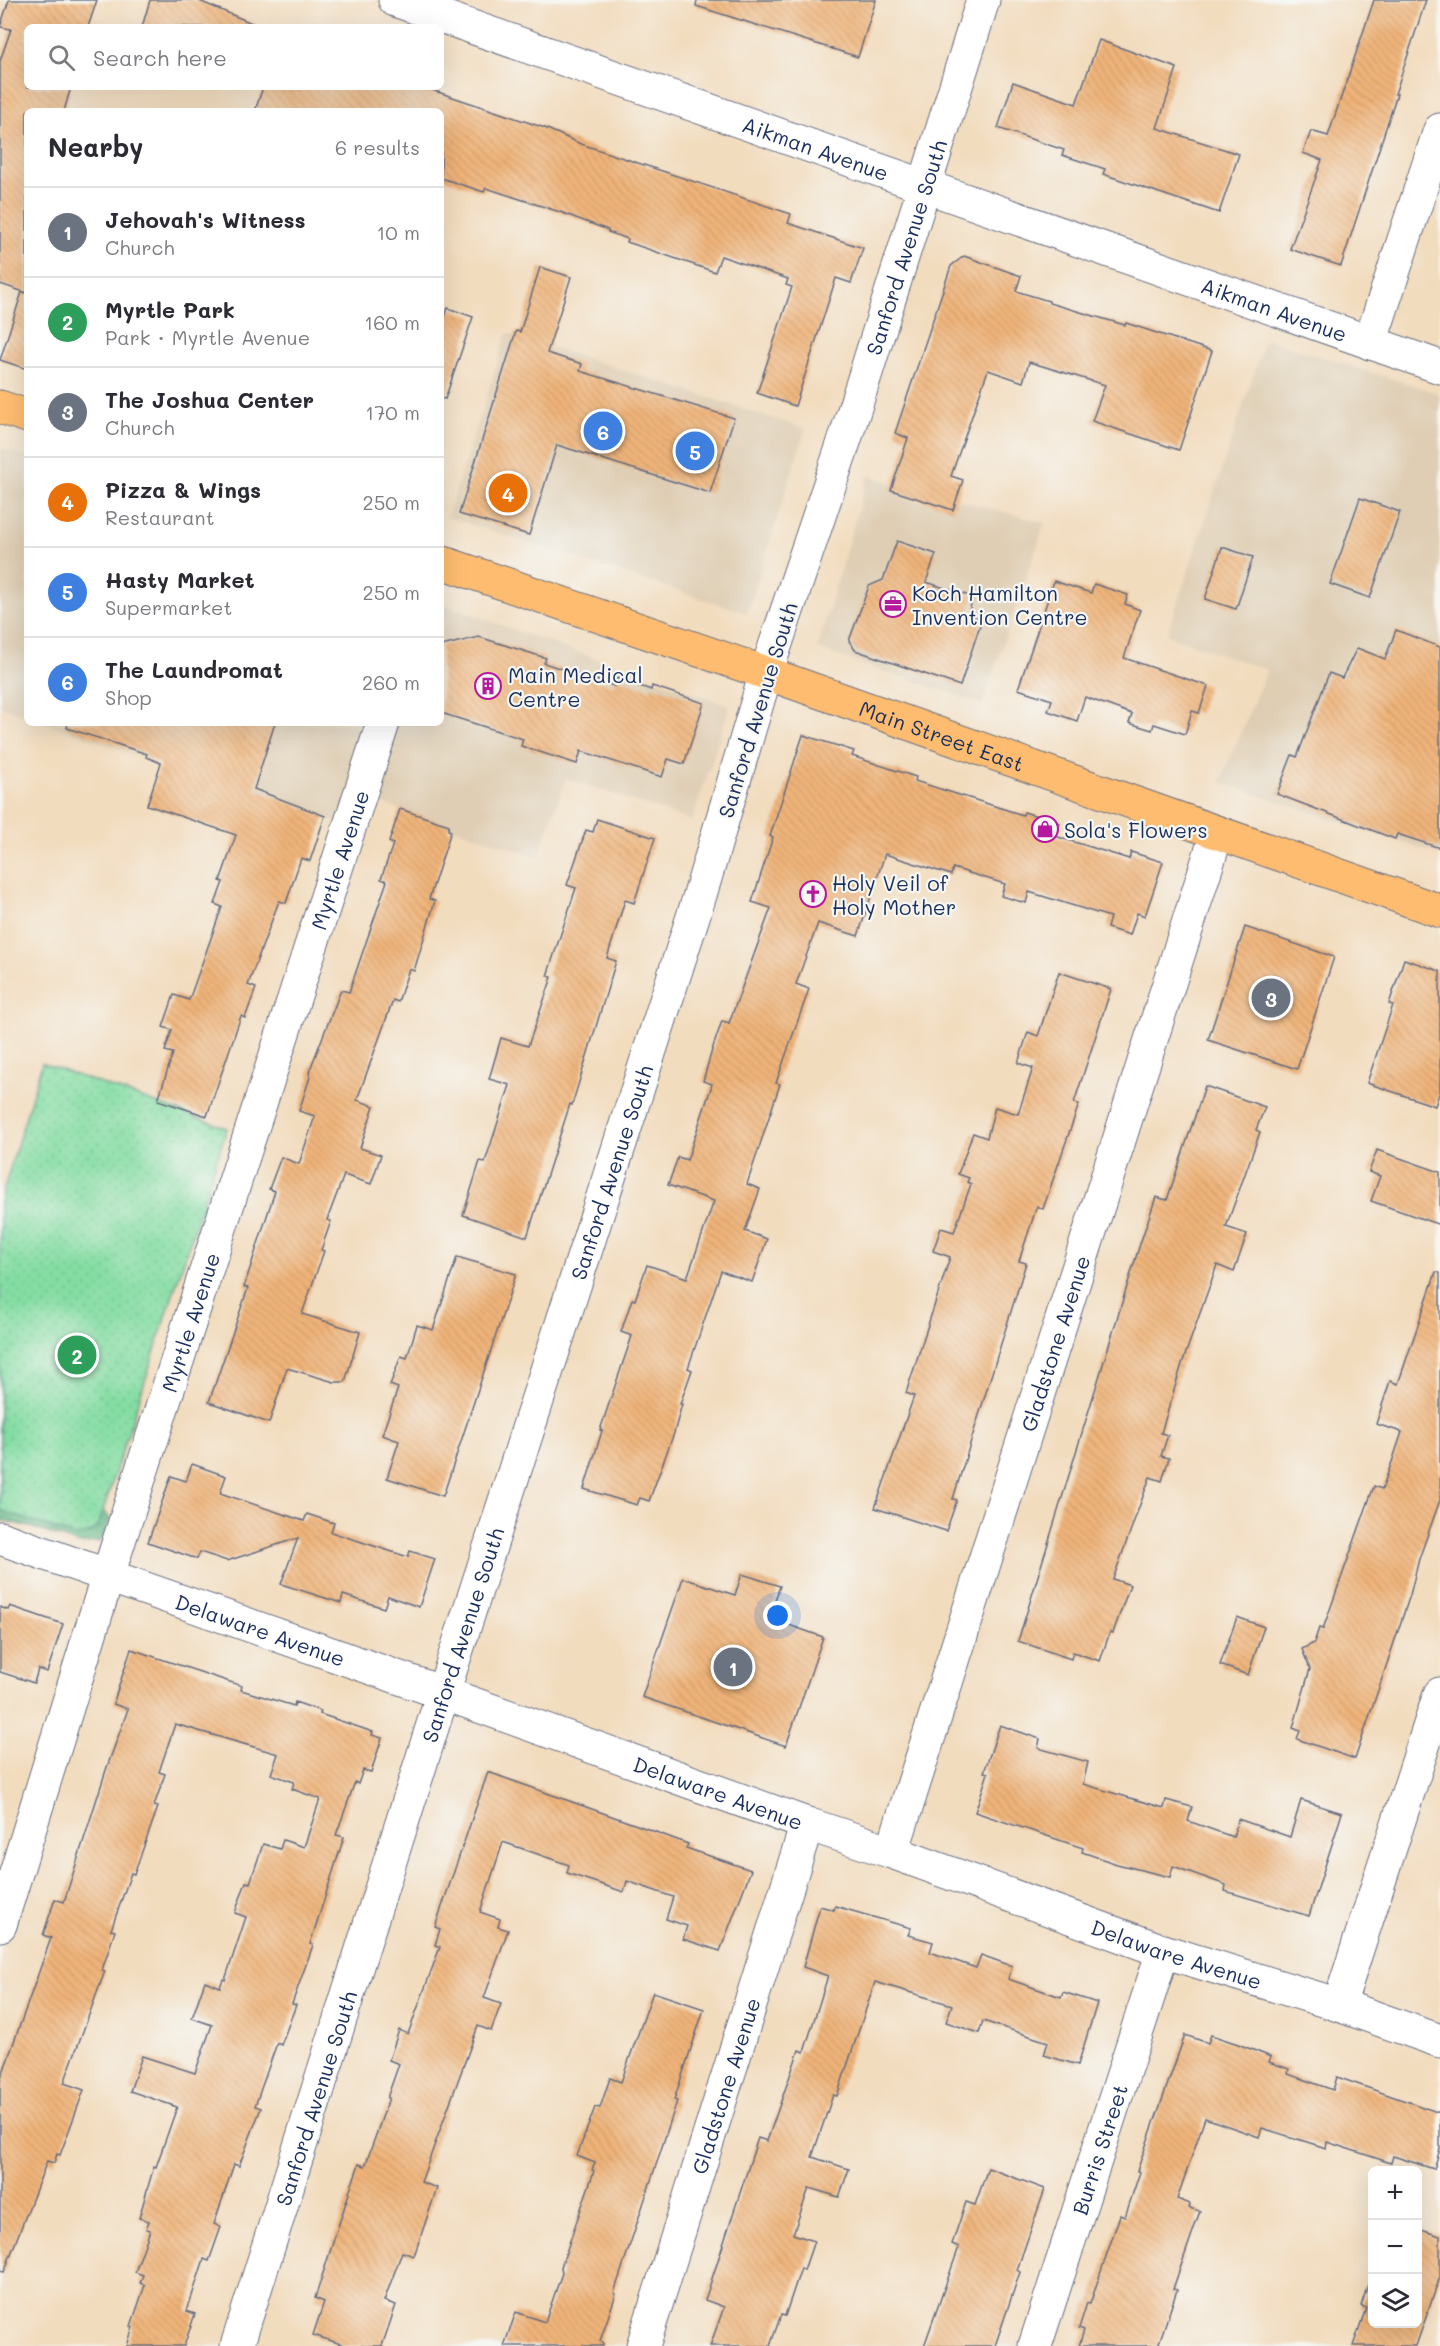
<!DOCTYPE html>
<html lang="en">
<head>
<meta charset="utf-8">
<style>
  body { margin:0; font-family:Mali,sans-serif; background:#f7f7f7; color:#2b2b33 }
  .controls { position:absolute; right:18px; bottom:18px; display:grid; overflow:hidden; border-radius:9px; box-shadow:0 6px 24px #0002 }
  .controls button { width:54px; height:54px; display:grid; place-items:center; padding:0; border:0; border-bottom:2px solid #e1e1e2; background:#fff; color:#2b2b33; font:30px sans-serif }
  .you { position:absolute; left:778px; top:1616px; width:21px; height:21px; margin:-15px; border:4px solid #fff; border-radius:50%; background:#1a73e8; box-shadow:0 0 0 9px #1a73e833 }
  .badge { display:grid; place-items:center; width:39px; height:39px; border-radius:50%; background:#b5179e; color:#fff; font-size:20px; font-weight:700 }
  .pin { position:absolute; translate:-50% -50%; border:3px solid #fff; box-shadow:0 2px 6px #0006 }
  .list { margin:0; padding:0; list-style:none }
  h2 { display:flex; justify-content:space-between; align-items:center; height:78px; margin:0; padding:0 24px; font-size:26px }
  h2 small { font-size:20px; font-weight:400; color:#7c7c81 }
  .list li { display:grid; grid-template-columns:39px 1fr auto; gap:18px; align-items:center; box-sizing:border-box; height:90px; padding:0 24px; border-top:2px solid #e1e1e2 }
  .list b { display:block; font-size:22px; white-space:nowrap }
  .list p { margin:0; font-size:20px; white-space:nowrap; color:#7c7c81 }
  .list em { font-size:20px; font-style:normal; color:#7c7c81 }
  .icon { flex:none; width:33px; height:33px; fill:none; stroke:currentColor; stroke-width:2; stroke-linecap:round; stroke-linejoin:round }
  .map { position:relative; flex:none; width:1440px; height:2346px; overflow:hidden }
  .search { position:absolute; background:#fff; box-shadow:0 6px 24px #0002; left:24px; top:24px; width:420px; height:66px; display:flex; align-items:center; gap:15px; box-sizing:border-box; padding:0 21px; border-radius:9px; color:#7c7c81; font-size:22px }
  .panel { position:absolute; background:#fff; box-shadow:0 6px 24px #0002; left:24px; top:108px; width:420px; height:618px; border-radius:9px }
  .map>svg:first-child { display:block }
  .built { fill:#dfceb4 }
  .forest { fill:url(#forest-crowns); stroke:#437674; stroke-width:1.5 }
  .park { fill:url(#park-dots); stroke:#508680; stroke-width:1.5 }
  .building { fill:url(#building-back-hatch) }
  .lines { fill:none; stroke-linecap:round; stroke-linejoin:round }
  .minor-casing { stroke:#666c80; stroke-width:35 }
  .tertiary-casing { stroke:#666c80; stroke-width:35 }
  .primary-casing { stroke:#666c80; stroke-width:35 }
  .minor { stroke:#fff; stroke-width:33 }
  .tertiary { stroke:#fff; stroke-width:33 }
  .primary { stroke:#fdbc70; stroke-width:33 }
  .labels { text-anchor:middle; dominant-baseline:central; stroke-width:4.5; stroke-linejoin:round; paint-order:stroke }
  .street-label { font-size:21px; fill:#1b2f5e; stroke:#f6f6f2 }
  .poi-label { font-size:21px; fill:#1b2f5e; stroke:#f6f6f2; text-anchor:start }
</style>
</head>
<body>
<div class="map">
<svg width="1440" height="2346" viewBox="0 0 1440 2346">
  <defs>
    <pattern id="forest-crowns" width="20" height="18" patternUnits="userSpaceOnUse" patternTransform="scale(1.5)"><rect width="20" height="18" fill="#6bbc89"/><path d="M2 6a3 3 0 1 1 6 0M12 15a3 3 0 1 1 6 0" fill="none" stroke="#579973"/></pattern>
    <pattern id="park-dots" width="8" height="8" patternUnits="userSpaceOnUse" patternTransform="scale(1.5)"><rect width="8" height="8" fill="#84dda3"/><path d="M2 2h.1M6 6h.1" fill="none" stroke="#71be8f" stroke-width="1.8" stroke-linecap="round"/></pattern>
    <pattern id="building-back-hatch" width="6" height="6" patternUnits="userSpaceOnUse" patternTransform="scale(1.5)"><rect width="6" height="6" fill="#f0b479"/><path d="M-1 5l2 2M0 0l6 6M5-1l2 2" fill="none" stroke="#cd9b6b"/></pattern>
  </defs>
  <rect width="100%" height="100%" fill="#f6f6f2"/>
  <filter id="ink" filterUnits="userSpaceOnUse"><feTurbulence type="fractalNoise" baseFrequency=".0167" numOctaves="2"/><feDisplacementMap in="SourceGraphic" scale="12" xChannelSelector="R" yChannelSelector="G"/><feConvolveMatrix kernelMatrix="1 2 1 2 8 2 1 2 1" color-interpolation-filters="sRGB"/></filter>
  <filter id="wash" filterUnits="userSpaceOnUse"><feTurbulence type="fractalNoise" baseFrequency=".008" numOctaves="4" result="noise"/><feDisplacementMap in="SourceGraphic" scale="24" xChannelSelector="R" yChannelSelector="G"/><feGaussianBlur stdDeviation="1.35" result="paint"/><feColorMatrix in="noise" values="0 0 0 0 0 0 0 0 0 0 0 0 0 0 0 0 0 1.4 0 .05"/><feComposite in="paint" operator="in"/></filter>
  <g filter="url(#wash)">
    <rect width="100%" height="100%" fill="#f2dcbe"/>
    <g class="built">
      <polygon points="507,333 806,429 747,613 447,517"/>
      <polygon points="1265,339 1440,394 1440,855 1220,782 1267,670 1167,635"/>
      <polygon points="0,448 27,457 27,716 0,706"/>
      <polygon points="868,476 1045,523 982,704 817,649"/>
      <polygon points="441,604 730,706 692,821 566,778 538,857 352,793 341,824 138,756 46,723 441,723"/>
    </g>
    <polygon class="forest" points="0,1467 98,1505 110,1519 101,1541 80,1544 31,1527 0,1520"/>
    <path class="park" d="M42 1063 227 1128 98 1526C91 1533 85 1536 75 1536L0 1510V1201Z"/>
    <g id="blocks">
      <g class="building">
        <polygon points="9,0 97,0 88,27 27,27 27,87 71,87 64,111 27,111 27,293 0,284 0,61 11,29 0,27"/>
        <polygon points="150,0 197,0 261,27 142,27"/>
        <polygon points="697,0 876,0 858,57 696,6"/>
        <polygon points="1374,0 1426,0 1395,94 1397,94 1341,266 1290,249 1322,160 1303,153 1311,131 1328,136"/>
        <polygon points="1099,40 1177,68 1157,128 1239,154 1219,213 1103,174 1105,169 1062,155 1064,150 998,128 1013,82 1076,104"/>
        <polygon points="263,87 423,87 545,128 581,144 791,214 788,223 863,248 851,283 836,278 795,406 757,393 792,287 786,285 788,279 721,256 715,272 627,242 628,239 608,232 608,230 560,212 486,188 484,192 441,178 441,111 255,111"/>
        <polygon points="964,256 1021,276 1016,291 1049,301 1049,303 1125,325 1126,323 1212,351 1179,450 1092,421 1105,385 1029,362 1023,382 988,370 951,476 963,480 953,510 891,490 908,438 895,433 951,266"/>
        <polygon points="540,267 571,277 547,353 582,364 580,371 734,418 710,493 557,445 529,535 459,514 516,331 520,332"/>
        <polygon points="22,292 27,293 27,369 0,360"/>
        <polygon points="448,308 473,317 445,399 441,398 441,328"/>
        <polygon points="1360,498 1400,512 1370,598 1330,584"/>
        <polygon points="897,541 936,554 926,582 973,597 968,615 982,619 960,686 855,650 849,641 869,586 883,580"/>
        <polygon points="1222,547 1253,557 1236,609 1205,599"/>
        <polygon points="1054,581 1091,593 1094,584 1128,595 1125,604 1140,610 1124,658 1208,686 1199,713 1192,711 1185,734 1154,724 1152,730 1129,723 1132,714 1085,697 1077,721 1048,711 1052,700 1018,689"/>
        <polygon points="1396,630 1440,647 1440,848 1397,834 1395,839 1277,794 1292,755 1297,757 1329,673 1342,678 1357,648 1385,659"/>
        <polygon points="479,637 546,658 544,663 614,686 617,678 651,690 652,686 704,703 684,764 668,759 662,777 581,751 577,764 521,746 523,739 441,713 441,646"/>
        <polygon points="68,723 275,723 254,789 325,816 310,861 301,858 286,903 279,901 248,985 256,988 245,1018 241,1016 207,1116 158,1100 173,1053 165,1051 172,1030 163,1027 174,995 189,1000 222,907 215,904 223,882 220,881 236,835 147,805 161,763 146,757 147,754 67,728"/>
        <polygon points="803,735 854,751 852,756 916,777 915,781 1023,815 1024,812 1060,823 1055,836 1129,859 1131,852 1163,862 1145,916 1137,913 1130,935 1107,928 1110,917 1029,892 1026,903 1001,896 1005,884 953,868 951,875 885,854 858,936 818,923 796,984 809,989 776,1083 780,1084 747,1184 760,1189 745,1231 767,1239 752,1282 721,1271 688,1368 692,1370 680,1404 682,1404 674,1433 649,1501 640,1498 637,1505 584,1489 602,1431 600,1430 632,1336 621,1332 632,1299 635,1300 647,1265 687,1278 714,1201 668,1185 678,1157 687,1160 711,1088 712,1084 703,1081 712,1050 722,1021 729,1023 771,908 752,902 773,837 770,836"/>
        <polygon points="400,809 449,825 448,830 451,831 429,899 435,901 414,971 409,969 398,1002 393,1000 357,1100 374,1106 360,1148 381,1155 371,1184 344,1175 327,1220 331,1221 321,1250 324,1251 302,1314 360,1332 345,1382 334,1382 287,1368 269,1423 209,1402 248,1288 244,1287 275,1191 269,1189 281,1157 299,1164 315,1116 299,1111 310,1077 309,1072 341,990 349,992 387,881 381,879 393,844 389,842"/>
        <polygon points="597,819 655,838 634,903 625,900 607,958 616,961 572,1105 570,1104 527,1237 463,1215 480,1161 485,1162 510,1085 489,1079 501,1038 528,1046 552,977 547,976 576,888 567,885 586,830 593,832"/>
        <polygon points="1245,927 1334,957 1297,1069 1208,1040"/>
        <polygon points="1404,959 1440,971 1440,1091 1435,1106 1367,1083 1393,1005 1389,1004"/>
        <polygon points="1059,972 1111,989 1074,1103 1079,1104 1043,1209 1037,1206 1019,1261 1026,1263 953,1499 957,1500 946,1531 875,1508 914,1396 906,1393 950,1257 933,1251 941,1228 954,1232 971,1184 967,1182 969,1178 958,1174 973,1133 987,1138 995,1107 1018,1114 1033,1068 1018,1063 1028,1032 1038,1036"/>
        <polygon points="1205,1086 1265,1107 1256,1130 1260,1132 1226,1227 1247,1234 1234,1272 1217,1265 1182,1364 1161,1433 1168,1435 1161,1456 1169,1458 1162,1481 1150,1477 1113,1579 1130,1585 1113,1633 1110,1632 1100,1661 1073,1652 1071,1659 1018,1641 1140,1244 1156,1197 1167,1200"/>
        <polygon points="1377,1150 1440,1172 1440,1225 1371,1201 1380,1176 1369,1172"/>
        <polygon points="457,1257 516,1274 443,1496 387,1478 399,1441 382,1435 398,1388 390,1385 401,1356 407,1358 417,1325 433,1330"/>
        <polygon points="1436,1272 1440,1273 1440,1500 1419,1559 1410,1595 1355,1759 1297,1739 1300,1731 1293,1728 1310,1669 1302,1649 1314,1643 1319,1628 1323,1629 1374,1486 1382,1489 1393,1459 1402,1432 1376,1424 1390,1381 1398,1384"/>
        <polygon points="192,1464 226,1476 220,1493 304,1521 307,1514 334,1523 331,1532 408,1557 410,1551 435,1559 419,1607 388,1596 384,1608 343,1595 341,1603 281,1584 298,1538 227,1561 200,1552 197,1559 148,1542 171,1476 186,1481"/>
        <polygon points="742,1574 780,1586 769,1618 823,1637 786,1746 642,1697 683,1578 735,1595"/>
        <polygon points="10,1606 63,1624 47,1672 38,1669 34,1683 0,1672 0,1607 8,1610"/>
        <polygon points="1237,1617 1264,1627 1248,1675 1220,1665"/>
        <polygon points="131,1649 242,1686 241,1690 294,1706 295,1702 321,1711 320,1714 373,1732 372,1735 382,1738 371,1772 363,1770 358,1784 355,1782 336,1835 344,1837 310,1944 313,1945 292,2004 296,2005 281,2045 277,2043 255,2106 261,2108 239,2166 234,2164 214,2224 221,2227 209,2261 204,2259 187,2311 195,2314 184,2346 127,2346 133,2327 131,2326 145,2285 140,2283 143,2275 135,2272 150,2230 146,2229 149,2221 139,2218 154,2166 156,2167 177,2107 130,2091 142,2056 195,2073 212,2025 192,2018 205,1981 220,1987 223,1979 225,1980 246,1917 235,1913 246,1882 250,1883 263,1844 280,1849 283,1840 304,1847 320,1799 292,1789 294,1782 271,1774 278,1754 175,1724 159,1772 165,1774 154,1806 158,1807 134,1874 131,1873 111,1930 115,1931 102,1970 105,1971 64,2083 84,2090 60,2155 57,2154 54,2163 47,2161 4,2272 0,2271 0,2081 51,1938 43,1935 55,1899 64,1902 106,1770 128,1709 113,1704"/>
        <polygon points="1000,1725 1040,1739 1038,1748 1088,1762 1083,1784 1164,1808 1166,1800 1192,1807 1188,1821 1233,1837 1238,1819 1290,1837 1301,1800 1342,1813 1309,1916 1225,1891 1226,1885 1173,1866 1170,1877 1117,1864 1082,1852 1083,1848 975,1812 988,1773 984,1772"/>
        <polygon points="488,1772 648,1829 688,1844 686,1848 751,1870 720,1951 683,1939 687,1926 666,1919 673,1897 627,1881 624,1892 567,1873 569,1865 503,1842 480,1912 500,1919 498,1927 508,1930 484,1998 501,2004 491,2031 478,2026 421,2182 437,2188 414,2256 402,2252 384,2301 396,2305 382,2346 347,2346 313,2335 324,2302 315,2298 349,2193 359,2164 365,2166 389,2098 387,2098 399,2064 389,2060 399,2030 408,2034 440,1947 435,1945 440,1929 435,1927"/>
        <polygon points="820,1906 834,1910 835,1906 911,1928 908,1935 933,1942 930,1952 976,1968 981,1955 1012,1966 1008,1979 1061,1997 1063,1992 1097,2003 1078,2065 1044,2055 1048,2042 983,2021 979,2033 946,2022 952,2005 875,1982 837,2096 833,2095 812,2157 849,2169 839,2197 809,2188 793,2234 814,2241 804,2270 801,2268 785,2316 781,2315 770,2346 710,2346 724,2307 705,2300 758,2138 767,2141 799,2050 804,2052 828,1976 803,1967"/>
        <polygon points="653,1992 704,2009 674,2100 677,2101 614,2293 616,2294 600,2341 603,2342 603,2346 504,2346 516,2312 545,2322 562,2273 561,2267 594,2171 592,2170 595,2163 577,2156 595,2107 600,2108 610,2078 621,2082"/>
        <polygon points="1185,2035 1208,2043 1211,2035 1238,2044 1271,2057 1269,2062 1289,2069 1288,2074 1333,2090 1337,2077 1440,2113 1440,2149 1434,2169 1393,2156 1391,2163 1327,2142 1326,2148 1262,2128 1259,2137 1205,2118 1177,2199 1190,2204 1189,2208 1200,2211 1173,2289 1177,2290 1158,2346 1079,2346 1084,2330 1079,2328 1087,2303 1090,2304 1120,2215 1125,2217 1140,2172 1137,2171"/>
        <polygon points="988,2168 1045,2189 1017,2270 1020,2272 995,2346 924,2346 959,2247 952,2244 966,2202 975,2205"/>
        <polygon points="1418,2229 1440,2236 1440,2277 1416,2346 1353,2346 1366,2308 1361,2306 1372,2272 1372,2324 1418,2324"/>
      </g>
    </g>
  </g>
  <g filter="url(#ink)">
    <use href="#blocks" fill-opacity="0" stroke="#666c80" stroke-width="1.5"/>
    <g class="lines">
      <defs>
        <g id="minor">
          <path id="s1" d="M395 0 1440 367"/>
          <polyline points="1370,343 1440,130"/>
          <path id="s2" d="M892 1852 1217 833"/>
          <path id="s3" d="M0 1925 108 1575 383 723"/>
          <polyline points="1339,2005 1440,1694"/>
          <path id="s4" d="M237 2346 443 1693 700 895 766 673"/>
          <path id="s5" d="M643 2346 807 1824"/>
          <path id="s6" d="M1035 2346 1163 1951"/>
        </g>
        <g id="tertiary">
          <path id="s7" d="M766 673 847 433 983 0"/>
          <path id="s8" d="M0 1538 443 1693 807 1824 892 1852 1163 1951 1339 2005 1440 2041"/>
        </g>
        <g id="primary">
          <polyline points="0,407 27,416"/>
          <path id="s9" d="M441 562 766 673 1440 911"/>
        </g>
      </defs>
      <use href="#minor" class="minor-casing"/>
      <use href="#tertiary" class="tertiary-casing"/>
      <use href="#primary" class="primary-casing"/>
      <use href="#minor" class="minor"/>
      <use href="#tertiary" class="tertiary"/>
      <use href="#primary" class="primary"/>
    </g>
  </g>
  <defs>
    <symbol id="office-ring" viewBox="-11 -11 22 22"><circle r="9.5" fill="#f6f6f2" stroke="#b5179e" stroke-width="1.5"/><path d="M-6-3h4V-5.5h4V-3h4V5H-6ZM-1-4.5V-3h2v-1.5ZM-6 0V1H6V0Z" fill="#b5179e"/></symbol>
    <symbol id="building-ring" viewBox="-11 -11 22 22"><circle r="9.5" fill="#f6f6f2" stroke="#b5179e" stroke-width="1.5"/><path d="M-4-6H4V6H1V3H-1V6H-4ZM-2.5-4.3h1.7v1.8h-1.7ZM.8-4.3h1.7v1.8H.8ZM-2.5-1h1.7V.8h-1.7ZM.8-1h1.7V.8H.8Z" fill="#b5179e"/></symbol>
    <symbol id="shop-ring" viewBox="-11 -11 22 22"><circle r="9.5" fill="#f6f6f2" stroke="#b5179e" stroke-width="1.5"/><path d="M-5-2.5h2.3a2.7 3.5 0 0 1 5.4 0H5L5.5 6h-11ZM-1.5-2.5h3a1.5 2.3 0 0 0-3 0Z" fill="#b5179e"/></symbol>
    <symbol id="church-ring" viewBox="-11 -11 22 22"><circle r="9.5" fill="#f6f6f2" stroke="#b5179e" stroke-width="1.5"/><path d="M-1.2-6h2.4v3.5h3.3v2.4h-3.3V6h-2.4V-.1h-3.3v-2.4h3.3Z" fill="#b5179e"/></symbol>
  </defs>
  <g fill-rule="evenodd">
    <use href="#office-ring" x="878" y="589" width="30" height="30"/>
    <use href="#building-ring" x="473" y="671" width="30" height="30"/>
    <use href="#shop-ring" x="1030" y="814" width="30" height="30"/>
    <use href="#church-ring" x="798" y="879" width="30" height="30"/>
  </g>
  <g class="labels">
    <g class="street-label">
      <text stroke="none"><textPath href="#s1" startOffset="446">Aikman Avenue</textPath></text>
      <text stroke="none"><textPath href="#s7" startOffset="448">Sanford Avenue South</textPath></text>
      <text stroke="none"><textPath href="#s1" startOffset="932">Aikman Avenue</textPath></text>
      <text transform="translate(757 710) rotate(-73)">Sanford Avenue South</text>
      <text stroke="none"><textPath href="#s9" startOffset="530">Main Street East</textPath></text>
      <text stroke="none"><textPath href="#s3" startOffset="1118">Myrtle Avenue</textPath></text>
      <text stroke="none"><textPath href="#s4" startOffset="1232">Sanford Avenue South</textPath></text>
      <text stroke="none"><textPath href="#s3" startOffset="632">Myrtle Avenue</textPath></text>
      <text stroke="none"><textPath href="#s2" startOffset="534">Gladstone Avenue</textPath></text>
      <text stroke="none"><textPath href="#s8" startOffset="276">Delaware Avenue</textPath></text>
      <text stroke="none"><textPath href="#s4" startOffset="746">Sanford Avenue South</textPath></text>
      <text stroke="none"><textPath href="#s8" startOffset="762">Delaware Avenue</textPath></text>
      <text stroke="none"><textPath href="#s8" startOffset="1248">Delaware Avenue</textPath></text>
      <text stroke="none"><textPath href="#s5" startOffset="273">Gladstone Avenue</textPath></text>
      <text stroke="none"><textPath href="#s4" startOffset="260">Sanford Avenue South</textPath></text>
      <text stroke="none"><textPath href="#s6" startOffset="207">Burris Street</textPath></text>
    </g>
    <g class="poi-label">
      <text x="912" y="592">Koch Hamilton<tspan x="912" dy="24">Invention Centre</tspan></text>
      <text x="508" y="674">Main Medical<tspan x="508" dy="24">Centre</tspan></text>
      <text x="1064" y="829">Sola's Flowers</text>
      <text x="832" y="882">Holy Veil of<tspan x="832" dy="24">Holy Mother</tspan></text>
    </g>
  </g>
</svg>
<div class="controls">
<button>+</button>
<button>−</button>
<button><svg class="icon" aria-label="layers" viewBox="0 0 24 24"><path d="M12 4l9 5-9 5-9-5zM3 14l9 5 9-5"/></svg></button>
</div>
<div class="you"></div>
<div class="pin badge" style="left:733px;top:1667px;background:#6b7280">1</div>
<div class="pin badge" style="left:77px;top:1355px;background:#2e9e5b">2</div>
<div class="pin badge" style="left:1271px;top:998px;background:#6b7280">3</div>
<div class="pin badge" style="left:508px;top:493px;background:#e8710a">4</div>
<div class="pin badge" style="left:695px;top:451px;background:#3f7fe0">5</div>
<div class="pin badge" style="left:603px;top:431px;background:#3f7fe0">6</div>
<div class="search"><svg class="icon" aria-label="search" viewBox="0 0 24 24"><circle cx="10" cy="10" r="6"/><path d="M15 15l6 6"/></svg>Search here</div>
<section class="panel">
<h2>Nearby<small>6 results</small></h2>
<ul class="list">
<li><span class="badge" style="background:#6b7280">1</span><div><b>Jehovah's Witness</b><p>Church</p></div><em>10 m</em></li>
<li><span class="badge" style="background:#2e9e5b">2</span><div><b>Myrtle Park</b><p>Park · Myrtle Avenue</p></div><em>160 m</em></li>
<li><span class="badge" style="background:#6b7280">3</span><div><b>The Joshua Center</b><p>Church</p></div><em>170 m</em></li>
<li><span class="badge" style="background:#e8710a">4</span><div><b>Pizza &amp; Wings</b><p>Restaurant</p></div><em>250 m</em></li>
<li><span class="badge" style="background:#3f7fe0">5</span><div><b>Hasty Market</b><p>Supermarket</p></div><em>250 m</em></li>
<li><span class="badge" style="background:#3f7fe0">6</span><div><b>The Laundromat</b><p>Shop</p></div><em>260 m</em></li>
</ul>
</section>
</div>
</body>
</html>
